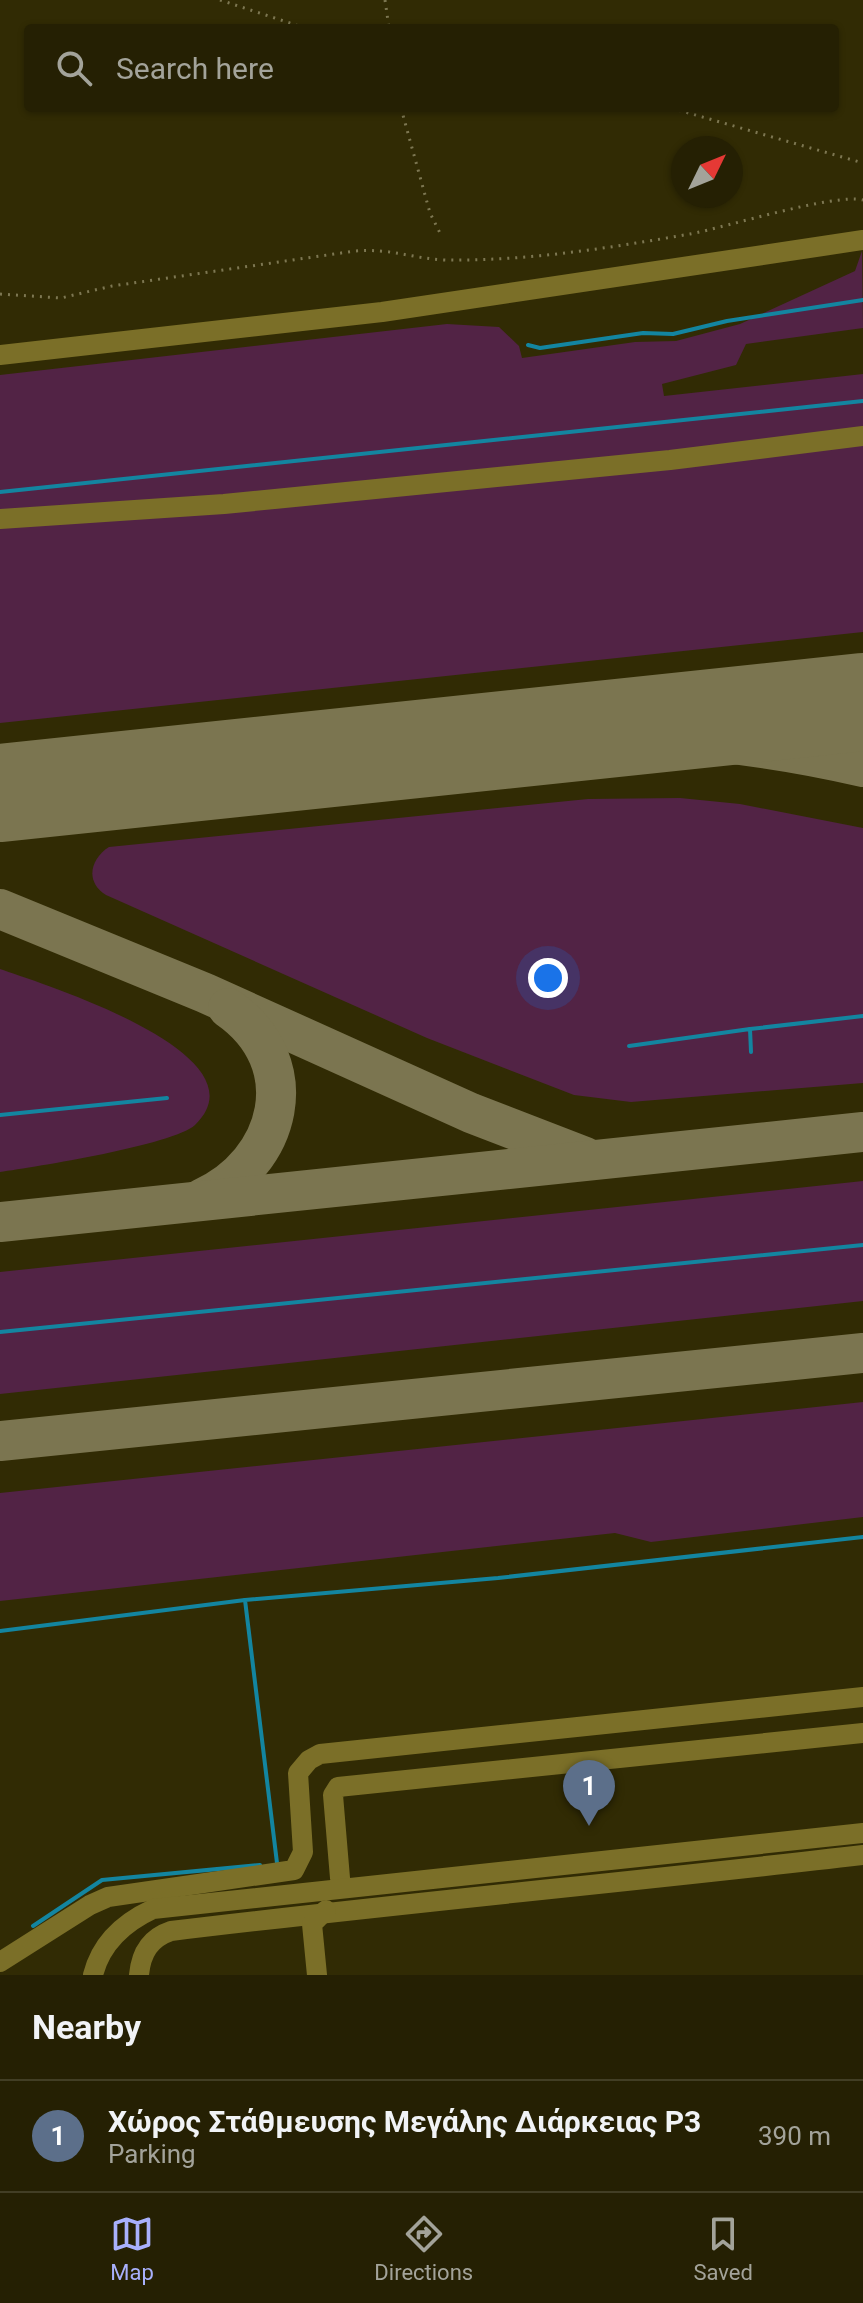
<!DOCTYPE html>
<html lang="en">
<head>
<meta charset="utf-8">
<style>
  body { margin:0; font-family:Roboto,sans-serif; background:#2d280d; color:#f1f3f6 }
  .compass { position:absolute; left:671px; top:136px; width:72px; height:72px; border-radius:50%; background:#252003; box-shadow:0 2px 6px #0004; rotate:47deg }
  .you { position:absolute; left:548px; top:978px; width:28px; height:28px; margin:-20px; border:6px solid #fff; border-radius:50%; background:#1a73e8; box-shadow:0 0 0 12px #1a73e833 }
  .badge { display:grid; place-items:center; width:52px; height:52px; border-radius:50%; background:#a8b0fc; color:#fff; font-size:26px; font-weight:700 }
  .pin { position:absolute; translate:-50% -66px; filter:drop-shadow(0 2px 4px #0008) }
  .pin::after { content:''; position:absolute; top:42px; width:28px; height:24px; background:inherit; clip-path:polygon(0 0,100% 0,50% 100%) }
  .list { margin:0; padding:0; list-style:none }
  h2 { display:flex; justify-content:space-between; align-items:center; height:104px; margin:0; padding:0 32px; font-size:34px }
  h2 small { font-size:26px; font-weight:400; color:#a3a39a }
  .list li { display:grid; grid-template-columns:52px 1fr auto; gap:24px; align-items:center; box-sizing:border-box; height:112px; padding:0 32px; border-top:2px solid #423e25 }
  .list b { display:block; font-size:30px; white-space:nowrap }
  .list p { margin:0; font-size:26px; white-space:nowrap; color:#a3a39a }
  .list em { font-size:26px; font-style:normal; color:#a3a39a }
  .icon { flex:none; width:44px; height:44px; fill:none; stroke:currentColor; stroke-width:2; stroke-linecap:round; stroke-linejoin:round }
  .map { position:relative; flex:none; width:863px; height:1975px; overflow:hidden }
  .search { position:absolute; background:#252003; box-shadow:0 2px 6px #0004; left:24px; right:24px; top:24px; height:88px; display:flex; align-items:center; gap:20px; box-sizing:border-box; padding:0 28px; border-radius:8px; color:#a3a39a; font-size:30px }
  .sheet { height:216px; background:#252003 }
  nav { display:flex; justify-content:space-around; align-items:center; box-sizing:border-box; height:112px; border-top:2px solid #423e25; background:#252003; font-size:22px; color:#a3a39a }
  nav a { display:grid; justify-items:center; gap:4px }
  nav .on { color:#a8b0fc }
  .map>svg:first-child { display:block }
  .green { fill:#522345 }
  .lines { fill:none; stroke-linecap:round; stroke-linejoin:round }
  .stream { stroke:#1385a0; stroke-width:4 }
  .taxiway { stroke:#7b7550; stroke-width:40 }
  .runway { stroke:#7b7550; stroke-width:98 }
  .path { stroke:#7d7752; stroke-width:3; stroke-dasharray:2 6; stroke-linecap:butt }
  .minor { stroke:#7b6f28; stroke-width:20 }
</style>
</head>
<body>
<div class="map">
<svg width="863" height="1975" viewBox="0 0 863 1975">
  <rect width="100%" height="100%" fill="#312b04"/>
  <g class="green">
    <polygon points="862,251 863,328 746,344 736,365 662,384 664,396 863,374 863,632 0,723 0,375 447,324 499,327 519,346 522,358 635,342 676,341 740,324 855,271"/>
    <path d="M680 798 740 804 863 828V1083L631 1102 574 1095 427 1038 106 895C85 882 90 859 109 847L588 799Z"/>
    <path d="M0 969C40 983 269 1054 195 1125 173 1145 35 1167 0 1172Z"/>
    <polygon points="863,1181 863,1301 0,1394 0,1272"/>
    <polygon points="863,1402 863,1517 651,1542 615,1533 0,1601 0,1493"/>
  </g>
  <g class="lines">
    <g class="stream">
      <polyline points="528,345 540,348 643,333 673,334 727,321 863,300"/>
      <polyline points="0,492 863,401"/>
      <polyline points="750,1029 863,1016"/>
      <polyline points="629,1046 750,1029 751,1052"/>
      <polyline points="0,1115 167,1098"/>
      <polyline points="0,1332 863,1245"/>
      <polyline points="0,1631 245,1600"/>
      <polyline points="277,1863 245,1600 498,1578 863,1537"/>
      <polyline points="33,1926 102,1880 260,1865"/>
    </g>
    <g class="taxiway">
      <path d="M564 734C666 734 764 744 863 767"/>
      <polyline points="0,909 205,993 471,1113 585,1157"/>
      <path d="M201 1199C282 1163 307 1063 228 1008"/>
      <polyline points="0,1222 863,1132"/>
      <polyline points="0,1441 863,1353"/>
    </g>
    <polyline class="runway" points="0,793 863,702"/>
    <g class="path">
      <polyline points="220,0 305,28"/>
      <polyline points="385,0 389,28"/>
      <polyline points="401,108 430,213 440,233"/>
      <polyline points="671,108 863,163"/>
      <path d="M0 294 61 298 112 286 355 251C391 248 414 259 446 260 528 261 609 248 690 234 727 227 834 193 863 200"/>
    </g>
    <g class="minor">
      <polyline points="0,355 382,312 863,240"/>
      <polyline points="0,519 224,504 670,460 863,436"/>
      <polyline points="340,1878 333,1795 338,1787 863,1733"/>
      <polyline points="0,1962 90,1905 108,1897 294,1870 303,1852 298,1773 309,1760 320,1754 863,1697"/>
      <path d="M93 1975C101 1943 125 1922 153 1909L863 1833"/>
      <path d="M139 1975C141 1953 150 1938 171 1931 401 1903 632 1882 863 1855"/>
      <polyline points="317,1975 312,1924 326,1910"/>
    </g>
  </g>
</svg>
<svg class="compass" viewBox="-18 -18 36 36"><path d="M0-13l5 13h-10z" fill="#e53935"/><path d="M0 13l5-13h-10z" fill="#a3a39a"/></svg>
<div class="you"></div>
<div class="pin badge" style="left:589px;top:1826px;background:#5c6f8a">1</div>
<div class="search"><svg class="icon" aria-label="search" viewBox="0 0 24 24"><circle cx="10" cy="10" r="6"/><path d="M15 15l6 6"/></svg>Search here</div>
</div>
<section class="sheet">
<h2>Nearby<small></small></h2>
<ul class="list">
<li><span class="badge" style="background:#5c6f8a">1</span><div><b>Χώρος Στάθμευσης Μεγάλης Διάρκειας P3</b><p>Parking</p></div><em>390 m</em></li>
</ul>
</section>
<nav>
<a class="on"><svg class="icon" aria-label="map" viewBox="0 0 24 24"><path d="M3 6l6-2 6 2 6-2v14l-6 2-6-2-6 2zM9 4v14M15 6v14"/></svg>Map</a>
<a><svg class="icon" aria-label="directions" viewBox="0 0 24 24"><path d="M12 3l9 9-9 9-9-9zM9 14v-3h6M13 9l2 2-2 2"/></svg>Directions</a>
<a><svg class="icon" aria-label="saved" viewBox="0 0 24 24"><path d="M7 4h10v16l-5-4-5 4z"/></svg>Saved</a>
</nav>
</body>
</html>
